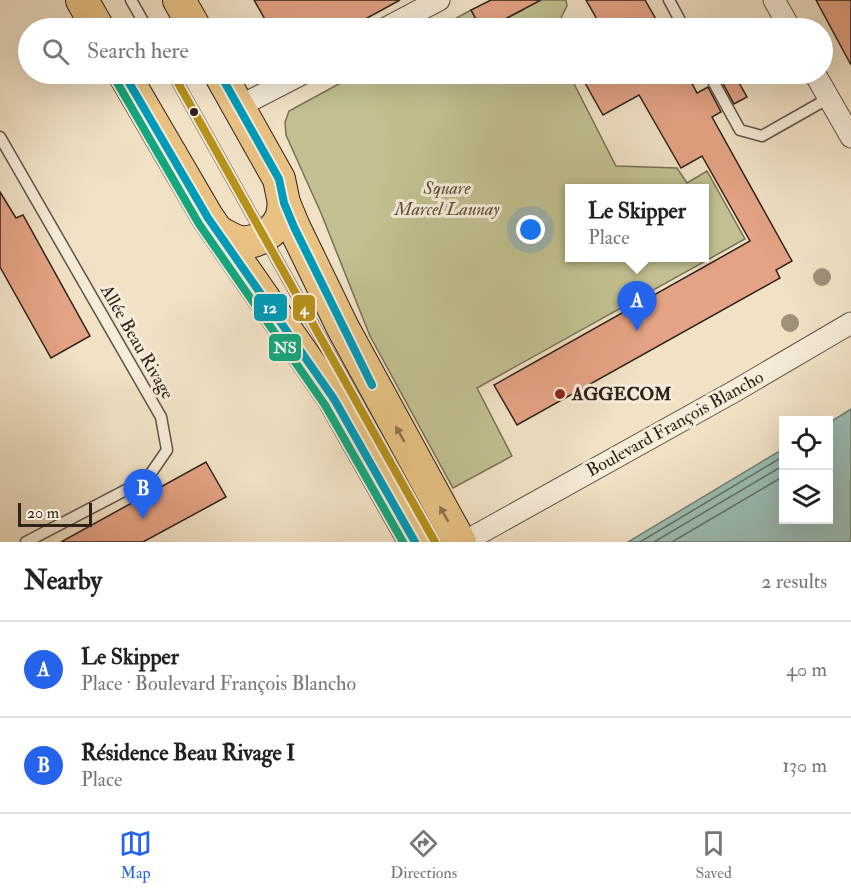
<!DOCTYPE html>
<html lang="en">
<head>
<meta charset="utf-8">
<style>
  body { margin:0; font-family:"IM FELL Double Pica",serif; background:#f2f2f2; color:#222 }
  .controls { position:absolute; right:18px; bottom:18px; display:grid; overflow:hidden; border-radius:0px; box-shadow:0 6px 24px #0002 }
  .controls button { width:54px; height:54px; display:grid; place-items:center; padding:0; border:0; border-bottom:2px solid #e0e0e0; background:#fff; color:#222; font:30px sans-serif }
  .scale { position:absolute; left:18px; bottom:15px; width:74px; box-sizing:border-box; padding-left:6px; border:3px solid #2f221b; border-top:0; font-size:16px; line-height:21px; white-space:nowrap; color:#2f221b; -webkit-text-stroke:4px #f6ecda; paint-order:stroke }
  .you { position:absolute; left:531px; top:230px; width:21px; height:21px; margin:-15px; border:4px solid #fff; border-radius:50%; background:#1a73e8; box-shadow:0 0 0 9px #1a73e833 }
  .badge { display:grid; place-items:center; width:39px; height:39px; border-radius:50%; background:#2563eb; color:#fff; font-size:20px; font-weight:700 }
  .pin { position:absolute; translate:-50% -50px; filter:drop-shadow(0 2px 3px #0008) }
  .pin::after { content:''; position:absolute; top:32px; width:21px; height:18px; background:inherit; clip-path:polygon(0 0,100% 0,50% 100%) }
  .popup { position:absolute; left:565px; top:184px; width:144px; height:78px; box-sizing:border-box; display:grid; place-content:center; border-radius:0px; background:#fff; filter:drop-shadow(0 2px 4px #0005); font-size:20px; white-space:nowrap; color:#767676 }
  .popup b { font-size:22px; color:#222 }
  .popup::after { content:''; position:absolute; left:50%; top:100%; margin-left:-12px; border:12px solid transparent; border-top-color:#fff }
  .list { margin:0; padding:0; list-style:none }
  h2 { display:flex; justify-content:space-between; align-items:center; height:78px; margin:0; padding:0 24px; font-size:26px }
  h2 small { font-size:20px; font-weight:400; color:#767676 }
  .list li { display:grid; grid-template-columns:39px 1fr auto; gap:18px; align-items:center; box-sizing:border-box; height:96px; padding:0 24px; border-top:2px solid #e0e0e0 }
  .list b { display:block; font-size:22px; white-space:nowrap }
  .list p { margin:0; font-size:20px; white-space:nowrap; color:#767676 }
  .list em { font-size:20px; font-style:normal; color:#767676 }
  .icon { flex:none; width:33px; height:33px; fill:none; stroke:currentColor; stroke-width:2; stroke-linecap:round; stroke-linejoin:round }
  .map { position:relative; flex:none; width:851px; height:542px; overflow:hidden }
  .search { position:absolute; background:#fff; box-shadow:0 6px 24px #0002; left:18px; right:18px; top:18px; height:66px; display:flex; align-items:center; gap:15px; box-sizing:border-box; padding:0 21px; border-radius:33px; color:#767676; font-size:22px }
  .sheet { height:270px; background:#fff }
  nav { display:flex; justify-content:space-around; align-items:center; box-sizing:border-box; height:84px; border-top:2px solid #e0e0e0; background:#fff; font-size:16px; color:#767676 }
  nav a { display:grid; justify-items:center; gap:3px }
  nav .on { color:#2563eb }
  .map>svg:first-child { display:block }
  .green { fill:#c2c090; stroke:#787156; stroke-width:1.5; fill-rule:evenodd }
  .water { fill:#9bbeb3; stroke:#708076; stroke-width:1.5 }
  .lines { fill:none; stroke-linecap:round; stroke-linejoin:round }
  .shore { stroke:#657067; stroke-width:1.5 }
  .building { fill:#e4a384; stroke:#2f221b; stroke-width:1.5 }
  .lane-casing { stroke:#605246; stroke-width:13 }
  .street-casing { stroke:#605246; stroke-width:23 }
  .primary-casing { stroke:#2f221b; stroke-width:34 }
  .lane { stroke:#f6ecda; stroke-width:10 }
  .street { stroke:#f6ecda; stroke-width:21 }
  .primary { stroke:#e8c183; stroke-width:32 }
  .bus-1-casing { stroke:#f6ecda; stroke-width:12 }
  .bus-2-casing { stroke:#f6ecda; stroke-width:12 }
  .bus-3-casing { stroke:#f6ecda; stroke-width:12 }
  .bus-1 { stroke:#009bb9; stroke-width:8 }
  .bus-2 { stroke:#b6911c; stroke-width:8 }
  .bus-3 { stroke:#13a77f; stroke-width:8 }
  .tree { fill:#9e927b }
  .oneway { fill:#8c724f }
  .bus-dot { fill:#2f221b; stroke:#f6ecda; stroke-width:2 }
  .poi-dot { fill:#8f2418; stroke:#f6ecda; stroke-width:2 }
  .labels { text-anchor:middle; dominant-baseline:central; stroke-width:6; stroke-linejoin:round; paint-order:stroke }
  .park-label { font-size:18px; font-style:italic; fill:#5b513e; stroke:#f6ecda }
  .street-label { font-size:18px; fill:#2f221b; stroke:#f6ecda }
  .poi-label { font-size:18px; font-weight:bold; fill:#2f221b; stroke:#f6ecda; text-anchor:start }
  .line-badge { stroke:#f6ecda; stroke-width:2 }
  .badge-label { font-size:16px; text-anchor:middle; font-weight:bold; fill:#fff }
</style>
</head>
<body>
<div class="map">
<svg width="851" height="542" viewBox="0 0 851 542">
  <rect width="100%" height="100%" fill="#f1e2c6"/>
  <filter id="stains"><feTurbulence type="fractalNoise" baseFrequency=".00333" numOctaves="4"/><feColorMatrix values="0 0 0 0 .2 0 0 0 0 .09 0 0 0 0 .02 0 0 0 .5 -.17"/></filter>
  <radialGradient id="worn" r=".72"><stop offset=".6" stop-color="#630" stop-opacity="0"/><stop offset="1" stop-color="#630" stop-opacity=".3"/></radialGradient>
  <g class="green">
    <polygon points="519,0 566,0 567,6 556,28 488,28 523,10"/>
    <polygon points="471,10 481,28 438,28"/>
    <path d="M357 74H569L616 166 677 168 687 183 707 171 745 239 477 388 512 456 453 488 370 336 321 213 286 135 285 122 289 111ZM570 188H704V258H570Z"/>
  </g>
  <polygon class="water" points="851,409 851,542 628,542 783,449 784,520 828,520 829,423"/>
  <g class="lines">
    <g class="shore">
      <polyline points="640,542 784,456"/>
      <polyline points="654,542 784,465"/>
      <polyline points="672,542 784,476"/>
    </g>
  </g>
  <g class="building">
    <polygon points="254,0 400,0 349,28 270,28"/>
    <polygon points="491,0 541,0 488,28 481,28 471,10"/>
    <polygon points="586,0 645,0 661,28 602,28"/>
    <polygon points="816,0 851,0 851,65"/>
    <polygon points="580,74 687,74 697,93 708,87 721,112 712,117 792,261 776,270 780,278 517,425 494,385 750,241 702,156 681,168 639,95 603,115"/>
    <polygon points="732,74 734,74 747,97 734,104 721,80"/>
    <polygon points="0,192 16,218 23,215 90,336 51,358 0,267"/>
    <polygon points="206,462 226,497 143,542 61,542"/>
  </g>
  <g class="lines">
    <defs>
      <g id="lane">
        <polyline points="131,0 147,28"/>
        <polyline points="669,0 684,28"/>
        <polyline points="173,74 435,542"/>
        <polyline points="709,74 740,130 762,136 829,98"/>
        <polyline points="0,137 161,417 167,450 147,479 26,542"/>
      </g>
      <g id="street">
        <polyline points="774,0 790,28"/>
        <polyline points="386,28 439,0"/>
        <polyline points="815,74 851,137"/>
        <polyline points="238,107 302,74"/>
        <polyline points="464,542 735,391 851,323"/>
      </g>
      <g id="primary">
        <polyline points="82,0 98,28"/>
        <polyline points="179,0 195,28"/>
        <polyline points="124,74 208,218 334,399 415,542"/>
        <polyline points="220,74 279,179 284,203 294,227 343,328 460,542"/>
        <path d="M218 232C225 235 233 241 241 242 256 244 275 232 281 218 283 213 283 208 284 203"/>
      </g>
    </defs>
    <use href="#lane" class="lane-casing"/>
    <use href="#street" class="street-casing"/>
    <use href="#primary" class="primary-casing"/>
    <use href="#lane" class="lane"/>
    <use href="#street" class="street"/>
    <use href="#primary" class="primary"/>
    <defs>
      <g id="bus-1">
        <polyline points="124,74 208,218 334,399 415,542"/>
        <polyline points="220,74 279,179 284,203 294,227 372,385"/>
      </g>
      <polyline id="bus-2" points="173,74 435,542"/>
      <polyline id="bus-3" points="115,79 199,224 325,405 403,542"/>
    </defs>
    <use href="#bus-1" class="bus-1-casing"/>
    <use href="#bus-2" class="bus-2-casing"/>
    <use href="#bus-3" class="bus-3-casing"/>
    <use href="#bus-1" class="bus-1"/>
    <use href="#bus-2" class="bus-2"/>
    <use href="#bus-3" class="bus-3"/>
  </g>
  <g class="tree">
    <circle cx="822" cy="277" r="9"/>
    <circle cx="790" cy="323" r="9"/>
  </g>
  <defs><path id="oneway-solid" d="M-6-.8H1V-3.2L6.5 0L1 3.2V.8H-6Z" transform="scale(1.5)"/></defs>
  <g class="oneway">
    <use href="#oneway-solid" transform="translate(400 434) rotate(-119)"/>
    <use href="#oneway-solid" transform="translate(444 514) rotate(-119)"/>
  </g>
  <circle class="bus-dot" cx="194" cy="112" r="5"/>
  <circle class="poi-dot" cx="560" cy="394" r="6"/>
  <g class="labels">
    <g class="park-label">
      <text x="447" y="188">Square<tspan x="447" dy="21">Marcel Launay</tspan></text>
    </g>
    <g class="street-label">
      <text transform="translate(137 342) rotate(60)">Allée Beau Rivage</text>
      <text transform="translate(675 424) rotate(-29)">Boulevard François Blancho</text>
    </g>
    <g class="poi-label">
      <text x="572" y="394">AGGECOM</text>
    </g>
  </g>
  <g class="line-badge">
    <rect x="253" y="293" width="35" height="29" rx="6" fill="#009bb9"/>
    <rect x="292" y="294" width="24" height="28" rx="6" fill="#b6911c"/>
    <rect x="268" y="333" width="34" height="29" rx="6" fill="#13a77f"/>
  </g>
  <g class="badge-label">
    <text x="270" y="313">12</text>
    <text x="304" y="314">4</text>
    <text x="285" y="353">NS</text>
  </g>
  <rect width="100%" height="100%" filter="url(#stains)"/>
  <rect width="100%" height="100%" fill="url(#worn)"/>
</svg>
<div class="controls">
<button><svg class="icon" aria-label="locate" viewBox="0 0 24 24"><circle cx="12" cy="12" r="6"/><path d="M12 2v4M12 18v4M2 12h4M18 12h4"/></svg></button>
<button><svg class="icon" aria-label="layers" viewBox="0 0 24 24"><path d="M12 4l9 5-9 5-9-5zM3 14l9 5 9-5"/></svg></button>
</div>
<div class="scale">20 m</div>
<div class="you"></div>
<div class="pin badge" style="left:637px;top:331px">A</div>
<div class="popup"><b>Le Skipper</b>Place</div>
<div class="pin badge" style="left:143px;top:519px">B</div>
<div class="search"><svg class="icon" aria-label="search" viewBox="0 0 24 24"><circle cx="10" cy="10" r="6"/><path d="M15 15l6 6"/></svg>Search here</div>
</div>
<section class="sheet">
<h2>Nearby<small>2 results</small></h2>
<ul class="list">
<li><span class="badge">A</span><div><b>Le Skipper</b><p>Place · Boulevard François Blancho</p></div><em>40 m</em></li>
<li><span class="badge">B</span><div><b>Résidence Beau Rivage I</b><p>Place</p></div><em>130 m</em></li>
</ul>
</section>
<nav>
<a class="on"><svg class="icon" aria-label="map" viewBox="0 0 24 24"><path d="M3 6l6-2 6 2 6-2v14l-6 2-6-2-6 2zM9 4v14M15 6v14"/></svg>Map</a>
<a><svg class="icon" aria-label="directions" viewBox="0 0 24 24"><path d="M12 3l9 9-9 9-9-9zM9 14v-3h6M13 9l2 2-2 2"/></svg>Directions</a>
<a><svg class="icon" aria-label="saved" viewBox="0 0 24 24"><path d="M7 4h10v16l-5-4-5 4z"/></svg>Saved</a>
</nav>
</body>
</html>
